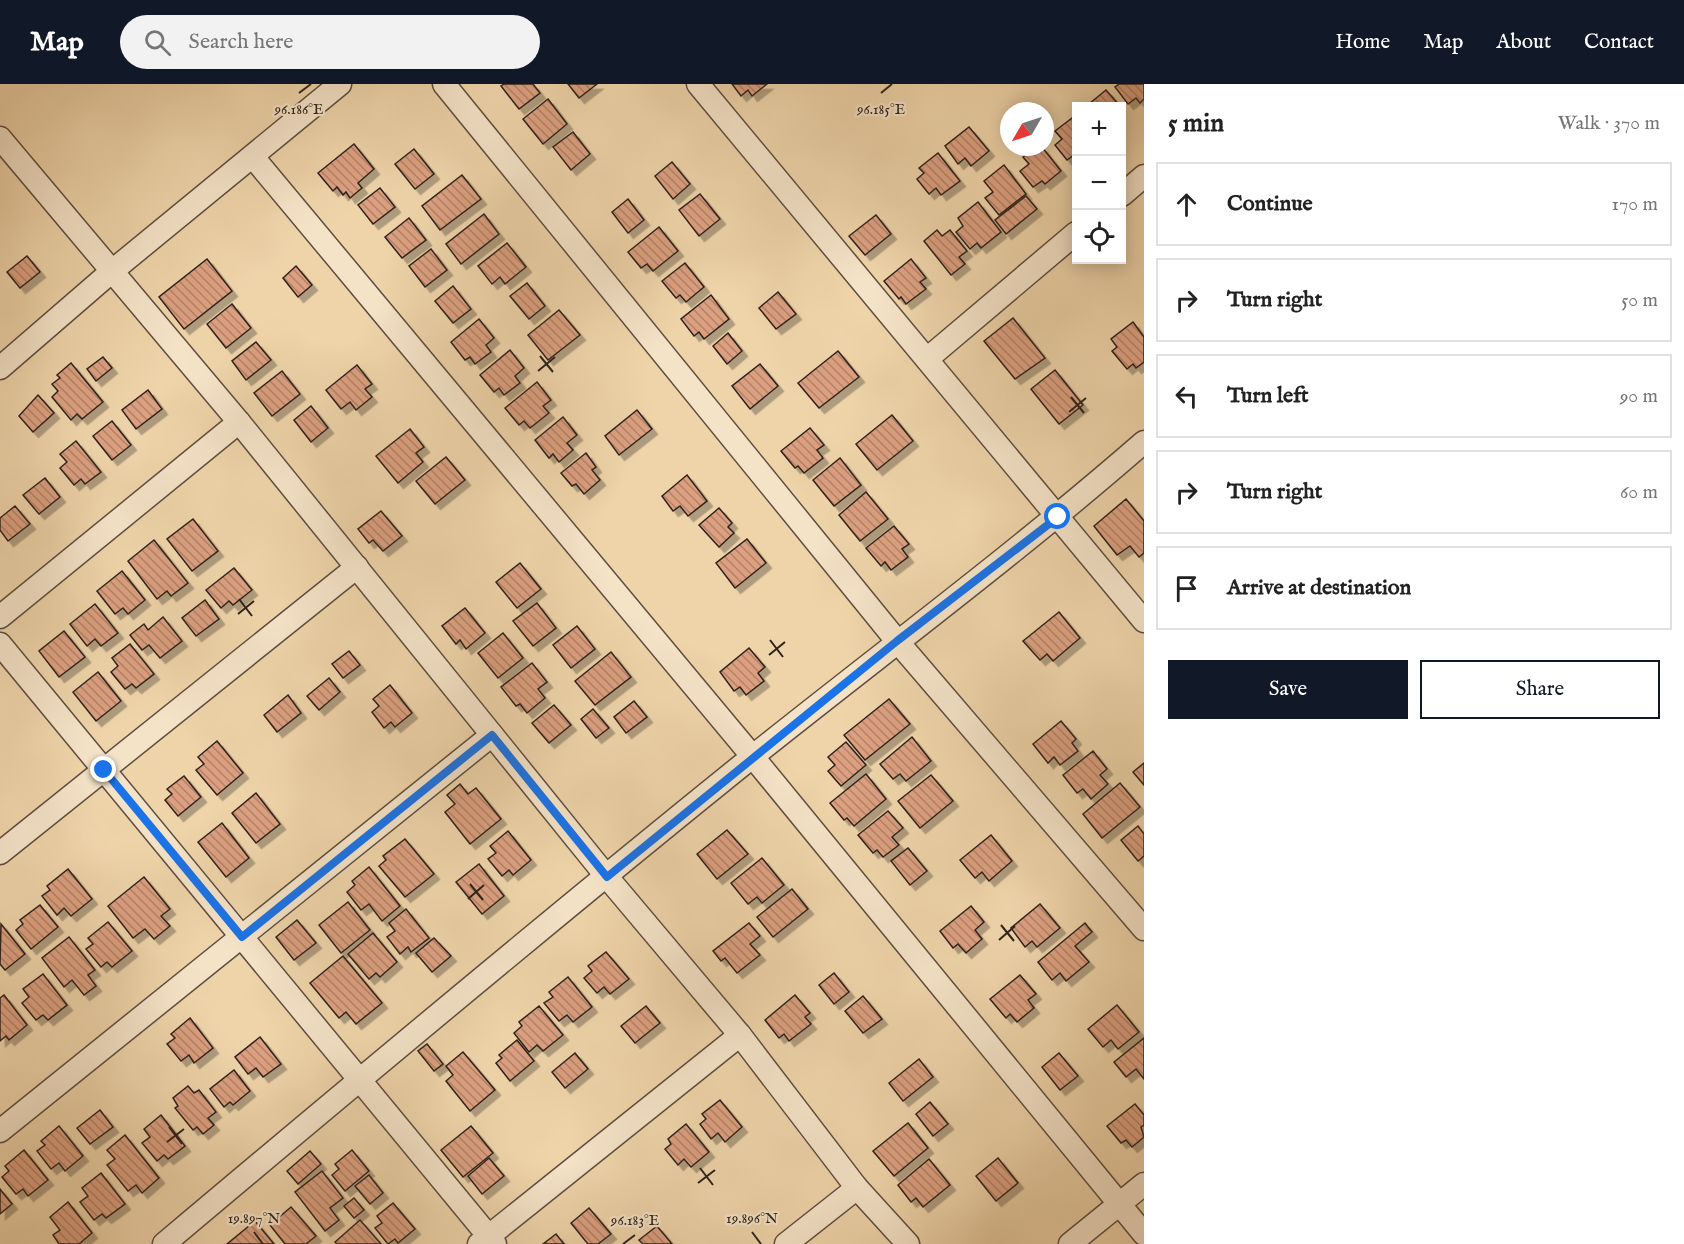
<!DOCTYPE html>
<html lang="en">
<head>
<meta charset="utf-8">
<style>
  body { margin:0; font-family:"IM FELL English",serif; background:#f2f2f2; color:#222 }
  .controls { position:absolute; right:18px; top:18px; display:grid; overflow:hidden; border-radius:0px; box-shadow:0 3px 15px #0003 }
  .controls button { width:54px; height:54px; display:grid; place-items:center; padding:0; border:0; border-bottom:2px solid #e0e0e0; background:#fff; color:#222; font:30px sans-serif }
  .compass { position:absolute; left:1000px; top:18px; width:54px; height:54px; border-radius:50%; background:#fff; box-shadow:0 3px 15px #0003; rotate:231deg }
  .stop { position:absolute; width:18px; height:18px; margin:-14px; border:4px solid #1a73e8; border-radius:50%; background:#fff }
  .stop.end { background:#1a73e8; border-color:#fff; box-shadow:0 2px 6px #0008 }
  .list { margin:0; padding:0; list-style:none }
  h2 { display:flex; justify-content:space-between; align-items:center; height:78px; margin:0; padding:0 24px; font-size:26px }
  h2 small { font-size:20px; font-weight:400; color:#767676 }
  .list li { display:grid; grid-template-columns:39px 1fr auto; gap:18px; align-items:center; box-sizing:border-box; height:84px; margin:0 12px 12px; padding:0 12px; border:2px solid #e0e0e0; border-radius:0px }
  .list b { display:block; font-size:22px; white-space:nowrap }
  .list em { font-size:20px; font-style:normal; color:#767676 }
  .actions { display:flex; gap:12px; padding:18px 24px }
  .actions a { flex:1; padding:14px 0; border:2px solid #111827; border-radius:0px; text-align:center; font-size:21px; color:#111827 }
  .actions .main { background:#111827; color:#fff }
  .icon { flex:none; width:33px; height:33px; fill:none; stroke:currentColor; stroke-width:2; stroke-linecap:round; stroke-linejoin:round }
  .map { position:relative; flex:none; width:1144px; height:1160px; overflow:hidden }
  header { display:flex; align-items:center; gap:36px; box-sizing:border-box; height:84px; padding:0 30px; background:#111827; color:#fff }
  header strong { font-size:28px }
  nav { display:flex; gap:33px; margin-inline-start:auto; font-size:21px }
  .search { width:420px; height:54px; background:#f2f2f2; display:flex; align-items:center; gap:15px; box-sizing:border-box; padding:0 21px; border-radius:33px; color:#767676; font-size:22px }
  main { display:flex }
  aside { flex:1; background:#fff }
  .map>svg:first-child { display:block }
  .building { fill:url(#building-back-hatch); stroke:#2e221b; stroke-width:1.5; filter:url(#shadow) }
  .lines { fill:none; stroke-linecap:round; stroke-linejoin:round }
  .minor-casing { stroke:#5e4e3f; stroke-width:25 }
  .minor { stroke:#f5e3c8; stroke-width:22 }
  .route { stroke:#1a73e8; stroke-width:8 }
  .ticks { fill:none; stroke:#2e221b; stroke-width:2 }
  .ticks-label { font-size:15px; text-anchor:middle; fill:#2e221b; stroke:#f5e3c8; stroke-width:4.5; stroke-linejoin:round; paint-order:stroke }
</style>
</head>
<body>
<header>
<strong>Map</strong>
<div class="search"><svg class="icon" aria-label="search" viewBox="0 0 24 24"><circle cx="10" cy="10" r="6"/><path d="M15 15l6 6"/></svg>Search here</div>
<nav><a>Home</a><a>Map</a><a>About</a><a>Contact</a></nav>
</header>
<main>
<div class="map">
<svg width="1144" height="1160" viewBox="0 0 1144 1160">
  <defs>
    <pattern id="building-back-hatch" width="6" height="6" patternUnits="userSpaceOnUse" patternTransform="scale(1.5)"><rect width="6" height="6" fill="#dca080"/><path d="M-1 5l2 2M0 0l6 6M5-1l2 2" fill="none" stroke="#b38268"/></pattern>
    <filter id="shadow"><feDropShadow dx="5.5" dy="5.5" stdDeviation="0" flood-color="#0004"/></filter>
  </defs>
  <rect width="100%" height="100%" fill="#efd4aa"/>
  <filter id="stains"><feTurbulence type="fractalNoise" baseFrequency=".00333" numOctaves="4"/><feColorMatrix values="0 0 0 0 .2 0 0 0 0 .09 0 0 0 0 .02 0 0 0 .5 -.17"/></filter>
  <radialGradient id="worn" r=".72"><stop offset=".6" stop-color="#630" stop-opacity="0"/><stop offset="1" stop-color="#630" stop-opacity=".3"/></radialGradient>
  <g class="building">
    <polygon points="504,0 533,0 540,9 519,25 501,2"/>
    <polygon points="568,0 597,0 579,14"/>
    <polygon points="732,0 767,0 752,12 748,6 741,12"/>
    <polygon points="1119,0 1144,0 1144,15 1140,19 1136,14 1128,20 1115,3"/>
    <polygon points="1106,6 1120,22 1091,22 1089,20"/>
    <polygon points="548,15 567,40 543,60 523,35"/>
    <polygon points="1072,34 1076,40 1076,74 1074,71 1067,76 1055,61 1062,55 1055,47"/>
    <polygon points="969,43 989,67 971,82 965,74 958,80 945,62"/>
    <polygon points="573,48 590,70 571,86 553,63"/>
    <polygon points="354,60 374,85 358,99 362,104 350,114 346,108 343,111 337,103 333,107 318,89"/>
    <polygon points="1036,63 1042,63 1061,87 1045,100 1042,97 1033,103 1020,87 1029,80 1023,73"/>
    <polygon points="414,65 434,90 415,105 395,80"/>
    <polygon points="938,69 960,97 941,111 936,104 929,110 917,95 924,89 919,84"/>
    <polygon points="672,78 690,100 673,115 655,92"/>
    <polygon points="1004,81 1026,110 999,131 985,114 993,108 984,97"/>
    <polygon points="462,91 481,115 440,146 422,122"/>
    <polygon points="380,104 395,123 373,140 358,121"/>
    <polygon points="700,110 720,135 699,152 679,126"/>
    <polygon points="1026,112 1037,125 1006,150 995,136"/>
    <polygon points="628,115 644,136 628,149 612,128"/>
    <polygon points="978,118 1001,148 981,164 977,159 970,165 956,148 963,142 958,134"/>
    <polygon points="484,130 499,150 461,180 446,160"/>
    <polygon points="876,131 891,150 865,171 849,152"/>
    <polygon points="409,134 426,156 402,174 385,153"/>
    <polygon points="659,143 678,167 653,187 647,180 641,184 628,168"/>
    <polygon points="937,146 942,152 950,146 967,167 959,173 965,180 951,191 924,157"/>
    <polygon points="507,159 526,183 505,200 500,193 492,200 478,182"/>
    <polygon points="431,165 447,186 425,203 409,182"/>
    <polygon points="27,172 40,188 20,204 7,188"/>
    <polygon points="207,175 232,207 184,245 159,213"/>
    <polygon points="911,175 926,194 920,198 926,205 906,220 901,213 899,215 884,197"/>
    <polygon points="685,179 704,203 686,218 680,211 676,214 662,197"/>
    <polygon points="296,182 312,201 298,213 283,194"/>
    <polygon points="527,199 545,222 529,235 510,212"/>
    <polygon points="453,202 471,225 453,239 435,217"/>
    <polygon points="778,208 796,230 776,245 759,224"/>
    <polygon points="711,211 729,235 704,255 699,248 694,252 681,235"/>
    <polygon points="232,220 251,244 226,264 207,240"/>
    <polygon points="559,226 580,251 548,276 528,251"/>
    <polygon points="1013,234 1045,274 1015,295 984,257"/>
    <polygon points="479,235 494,254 486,261 491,268 475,280 470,273 465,276 451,258"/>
    <polygon points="1133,238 1144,253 1144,278 1136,284 1133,280 1127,285 1112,267 1117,263 1111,255"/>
    <polygon points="728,249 742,267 727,280 713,262"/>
    <polygon points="256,258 271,276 246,296 232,277"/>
    <polygon points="510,266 524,284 515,292 520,299 504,311 499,304 494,308 480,291"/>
    <polygon points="838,267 859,293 819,324 798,299"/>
    <polygon points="103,273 112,284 96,297 87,285"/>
    <polygon points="71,279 103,318 82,335 77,330 71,336 52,313 58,307 52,300 60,294 57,291"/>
    <polygon points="760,280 778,302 750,325 732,302"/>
    <polygon points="357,281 372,300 365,305 372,313 356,326 350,318 341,325 326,306"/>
    <polygon points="1055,286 1083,321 1059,340 1031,305"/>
    <polygon points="282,287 300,310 272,332 254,309"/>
    <polygon points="537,298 551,316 543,322 549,329 530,344 524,337 519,341 505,324"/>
    <polygon points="148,306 162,325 136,345 122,326"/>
    <polygon points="38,311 54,329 33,348 19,332"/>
    <polygon points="311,322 328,344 311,358 294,336"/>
    <polygon points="637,326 652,345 619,371 605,352"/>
    <polygon points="892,331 913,357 877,386 856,360"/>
    <polygon points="563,333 577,351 567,359 573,366 559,378 553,370 549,374 535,356"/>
    <polygon points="112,337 131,361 112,376 93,352"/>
    <polygon points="810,344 824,361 817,366 823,374 804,389 798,382 795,384 781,367"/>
    <polygon points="410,345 424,363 416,369 423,378 398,399 376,372"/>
    <polygon points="76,357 101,388 85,400 81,395 74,401 60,384 67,378 60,370"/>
    <polygon points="586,369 596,383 592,386 600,396 584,410 576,400 572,402 561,389"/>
    <polygon points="446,373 465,396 435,420 416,397"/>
    <polygon points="840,374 861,401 834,422 813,396"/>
    <polygon points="687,391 707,417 688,432 680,422 673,427 662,412"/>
    <polygon points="45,394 60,413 39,430 23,411"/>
    <polygon points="866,408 888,435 860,457 839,431"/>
    <polygon points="1126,415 1144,437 1144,469 1139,473 1130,462 1117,471 1094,442"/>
    <polygon points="15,422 30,440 8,457 0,446 0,434"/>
    <polygon points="719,424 732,439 728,443 734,449 719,463 699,441"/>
    <polygon points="381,427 402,452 383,467 373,456 369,459 358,445"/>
    <polygon points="193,435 218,467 192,487 167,455"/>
    <polygon points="894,442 909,460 902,465 908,473 891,486 885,478 881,482 866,464"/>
    <polygon points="747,455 766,479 735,504 716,479"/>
    <polygon points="154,456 188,499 171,512 167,507 157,515 128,477"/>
    <polygon points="520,479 541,505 517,524 496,498"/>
    <polygon points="234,484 252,506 233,521 229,517 221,524 206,506"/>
    <polygon points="122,487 145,516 128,530 123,524 115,530 97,507"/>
    <polygon points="205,516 219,535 196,552 182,534"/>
    <polygon points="537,519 556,544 533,562 513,537"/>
    <polygon points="95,520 118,549 101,562 95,555 87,562 70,540"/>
    <polygon points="465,524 485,549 466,565 460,556 456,560 442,542"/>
    <polygon points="1059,528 1080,554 1053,577 1047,570 1040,576 1023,557"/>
    <polygon points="163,533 182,557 160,574 149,561 142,566 130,551 144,540 148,546"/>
    <polygon points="577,542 595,565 571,584 553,561"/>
    <polygon points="64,547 85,573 59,593 39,567"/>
    <polygon points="503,549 523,574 498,594 478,569"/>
    <polygon points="130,560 154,590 136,604 132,600 125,605 111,588 118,582 112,574"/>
    <polygon points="749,564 765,583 758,589 764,597 746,611 740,603 734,607 720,588"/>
    <polygon points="349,567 360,581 343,594 332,580"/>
    <polygon points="611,568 631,593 595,621 575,597"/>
    <polygon points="532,579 547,598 538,605 545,614 527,629 520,620 516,622 501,603"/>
    <polygon points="98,588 121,617 96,637 73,608"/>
    <polygon points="329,594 340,608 319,626 307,612"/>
    <polygon points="390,601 412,629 395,643 391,638 384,644 372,628 379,622 373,615"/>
    <polygon points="288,611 301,629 277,648 264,631"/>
    <polygon points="889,615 910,640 865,676 844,651"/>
    <polygon points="634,617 647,633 626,649 614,633"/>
    <polygon points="554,621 571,641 549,659 532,639"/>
    <polygon points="593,625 609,644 596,654 581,635"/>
    <polygon points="1061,637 1076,655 1072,659 1078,667 1060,681 1054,673 1048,679 1033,660"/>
    <polygon points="912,653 931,677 906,697 900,690 893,695 880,680"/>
    <polygon points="217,657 243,689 217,711 196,686 204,680 198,673"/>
    <polygon points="846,658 866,681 841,702 828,687 835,681 828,673"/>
    <polygon points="1093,667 1107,685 1100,691 1108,700 1091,715 1083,705 1077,709 1063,691"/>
    <polygon points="1144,679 1144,701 1133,688"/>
    <polygon points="866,690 886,715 854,742 847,734 844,736 830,719"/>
    <polygon points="931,691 953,717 920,744 898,717"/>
    <polygon points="184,692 201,713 178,732 165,716 172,710 167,705"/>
    <polygon points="1120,699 1140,723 1102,754 1083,730"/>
    <polygon points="460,700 468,710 476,704 501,735 470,760 445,728 455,720 447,711"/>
    <polygon points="256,709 280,740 256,759 232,729"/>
    <polygon points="888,727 903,744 892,753 899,761 883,773 877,766 873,769 858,751"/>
    <polygon points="222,739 249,774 226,793 198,758"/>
    <polygon points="1138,742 1144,750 1144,772 1138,777 1121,756"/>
    <polygon points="727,746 748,770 717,795 697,770"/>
    <polygon points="508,747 531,776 513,791 509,786 502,792 488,775 496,769 490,762"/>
    <polygon points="991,751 1012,777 989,797 982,788 975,794 960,776"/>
    <polygon points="405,755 434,790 405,813 379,782 386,776 383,772"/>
    <polygon points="908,764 927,787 910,801 891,777"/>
    <polygon points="762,774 784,801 762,819 757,813 748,820 731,799"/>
    <polygon points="479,780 504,812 482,830 456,798"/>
    <polygon points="369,783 400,822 382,837 369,820 361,826 347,808 355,801 352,797"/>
    <polygon points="68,785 92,815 71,832 64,824 57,831 42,812 50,806 47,802"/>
    <polygon points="144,793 170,825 161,832 170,842 154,855 145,845 133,854 108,822"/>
    <polygon points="792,805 808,825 773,853 757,833"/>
    <polygon points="348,818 370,846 341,869 319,841"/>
    <polygon points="1040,820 1060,844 1037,863 1032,857 1025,863 1011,844"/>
    <polygon points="40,821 58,843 31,865 16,846 23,840 20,836"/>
    <polygon points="971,822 984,838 975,846 982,855 966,869 958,860 953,864 940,847"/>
    <polygon points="406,825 429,854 411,868 408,863 400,870 387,853 395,847 389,839"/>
    <polygon points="297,836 316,859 294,876 276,853"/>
    <polygon points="108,838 132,867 112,883 107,878 101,883 86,865 93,860 88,854"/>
    <polygon points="749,839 760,852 750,860 760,871 737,889 725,874 721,877 713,867"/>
    <polygon points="1085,839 1092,848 1075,862 1089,878 1066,897 1060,889 1052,896 1038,878"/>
    <polygon points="1,840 25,870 5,886 0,880"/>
    <polygon points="373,849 397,878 380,893 376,889 369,895 348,870"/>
    <polygon points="69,853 95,886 88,891 96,902 84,911 72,896 64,903 42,874"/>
    <polygon points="434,854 451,872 432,888 416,869"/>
    <polygon points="606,868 629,895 610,910 604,903 597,909 584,894 592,887 588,882"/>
    <polygon points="343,872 382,919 356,940 346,928 339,934 310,899"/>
    <polygon points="834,889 849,908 834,920 819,901"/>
    <polygon points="43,890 67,921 48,936 43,931 36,936 22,919 29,913 23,905"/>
    <polygon points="1020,891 1036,910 1028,916 1034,924 1017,938 1010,930 1006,934 990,915"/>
    <polygon points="568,893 592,923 573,938 567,931 559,937 544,919 553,913 549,908"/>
    <polygon points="4,911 27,941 9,956 6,952 0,957 0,914"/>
    <polygon points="795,911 810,929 805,933 811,940 789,957 784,950 779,954 765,936"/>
    <polygon points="863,912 882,935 863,949 845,927"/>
    <polygon points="1117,921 1139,948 1118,965 1111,956 1103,963 1088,945"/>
    <polygon points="539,922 563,951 543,967 537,961 529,968 514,949 522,942 519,938"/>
    <polygon points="646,922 660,939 635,959 621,942"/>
    <polygon points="190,934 213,964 194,979 189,971 181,977 167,960 175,954 171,950"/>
    <polygon points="260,953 281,980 263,993 256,984 248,990 235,973"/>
    <polygon points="1144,954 1144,995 1136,985 1126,993 1114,978"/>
    <polygon points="517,956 534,977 510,997 496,979 502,974 499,971"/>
    <polygon points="427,960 443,980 434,987 418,967"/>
    <polygon points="463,968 495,1006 470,1027 446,997 453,991 446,982"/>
    <polygon points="575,969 588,985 565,1004 552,988"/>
    <polygon points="1059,969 1078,992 1060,1006 1042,983"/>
    <polygon points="919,975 933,993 903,1017 889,999"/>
    <polygon points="234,986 250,1007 233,1021 230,1018 224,1023 210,1005"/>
    <polygon points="188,1002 194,1009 199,1006 216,1028 208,1034 214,1041 203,1050 197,1043 193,1046 175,1024 178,1022 173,1014"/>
    <polygon points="720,1016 742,1043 725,1058 718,1049 711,1055 700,1040 706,1035 702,1030"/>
    <polygon points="930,1018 948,1040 933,1052 916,1030"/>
    <polygon points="1135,1020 1144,1031 1144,1041 1141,1043 1144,1053 1132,1063 1126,1056 1121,1059 1107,1042"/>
    <polygon points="100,1026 113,1043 90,1060 77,1044"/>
    <polygon points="161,1031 185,1062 168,1075 164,1071 157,1077 142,1059 150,1053 144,1045"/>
    <polygon points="908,1039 928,1064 894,1092 873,1067"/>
    <polygon points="686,1040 709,1068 691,1083 684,1075 678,1081 665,1065 671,1060 668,1055"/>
    <polygon points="59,1042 83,1072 65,1087 59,1079 51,1085 37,1067 45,1061 41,1057"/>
    <polygon points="471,1042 493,1069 463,1093 441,1066"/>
    <polygon points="125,1051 159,1094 142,1109 136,1101 128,1107 107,1081 115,1075 107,1066"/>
    <polygon points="24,1066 48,1096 28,1112 23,1105 16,1110 2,1093 9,1087 5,1082"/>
    <polygon points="352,1066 369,1087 345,1107 332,1091 339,1085 335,1080"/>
    <polygon points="310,1067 321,1080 298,1100 287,1087"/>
    <polygon points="489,1074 504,1092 482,1110 468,1092"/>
    <polygon points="998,1074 1018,1099 996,1117 976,1092"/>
    <polygon points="929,1075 950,1101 923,1123 916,1114 911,1118 898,1101"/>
    <polygon points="322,1087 343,1114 330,1124 339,1136 325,1147 295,1108"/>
    <polygon points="101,1089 125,1120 106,1134 102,1130 94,1136 80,1118 88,1112 82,1104"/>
    <polygon points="369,1091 383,1109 370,1120 355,1102"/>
    <polygon points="0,1105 12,1120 0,1130"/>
    <polygon points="354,1114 364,1126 354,1134 344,1122"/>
    <polygon points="68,1118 92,1149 79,1160 59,1160 53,1151 60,1146 50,1133"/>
    <polygon points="393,1119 415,1145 398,1159 395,1155 388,1160 375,1144 382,1139 377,1132"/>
    <polygon points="291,1123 316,1152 306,1160 285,1160 270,1141"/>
    <polygon points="589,1124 611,1150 598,1160 588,1160 571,1139"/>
    <polygon points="360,1136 381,1160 337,1160 335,1158"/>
    <polygon points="255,1137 274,1160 227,1160"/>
    <polygon points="657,1142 672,1160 643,1160 639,1156"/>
    <polygon points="556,1150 564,1160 543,1160"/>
  </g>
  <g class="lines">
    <defs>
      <g id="minor">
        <polyline points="444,0 897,557 1144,845"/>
        <polyline points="698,0 1144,537"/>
        <polyline points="0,54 239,338 607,793 740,951 857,1104 908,1160"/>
        <polyline points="253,73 753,673 1144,1150"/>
        <polyline points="1122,111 1144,92"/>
        <polyline points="927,275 1076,149"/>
        <polyline points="0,284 111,188 340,0"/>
        <polyline points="0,533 239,338"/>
        <polyline points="0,560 495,1160"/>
        <polyline points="0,769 357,483"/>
        <polyline points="0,1047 492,651"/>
        <path d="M164 1160C360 995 557 830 757 669 886 566 1019 467 1144 358"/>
        <polyline points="479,1160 740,951"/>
        <polyline points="786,1160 857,1104"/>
        <polyline points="1070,1160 1144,1100"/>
      </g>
    </defs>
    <use href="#minor" class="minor-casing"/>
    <use href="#minor" class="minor"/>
  </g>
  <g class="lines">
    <polyline class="route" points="104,686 242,853 492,651 607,793 897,557 1058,433"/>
  </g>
  <path class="ticks" d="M299 9 311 0M881 9 892 0M540 272 553 288M538 287 555 273M1071 313 1084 329M1069 328 1086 314M239 515 252 532M238 530 254 517M770 556 783 573M769 571 785 558M470 800 483 816M468 815 484 801M1001 841 1014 857M999 856 1015 842M169 1043 182 1060M167 1058 184 1045M700 1084 713 1101M698 1099 715 1086M254 1148 263 1160M752 1148 761 1160M623 1160 635 1151"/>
  <g class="ticks-label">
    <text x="299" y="30">96.186°E</text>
    <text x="881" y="30">96.185°E</text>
    <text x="254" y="1139">19.897°N</text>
    <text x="752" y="1139">19.896°N</text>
    <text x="635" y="1141">96.183°E</text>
  </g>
  <rect width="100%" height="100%" filter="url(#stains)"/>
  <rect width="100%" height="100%" fill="url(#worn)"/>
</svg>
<div class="controls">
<button>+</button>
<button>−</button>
<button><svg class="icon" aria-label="locate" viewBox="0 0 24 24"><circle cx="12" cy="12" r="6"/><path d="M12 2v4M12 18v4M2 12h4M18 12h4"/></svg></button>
</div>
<svg class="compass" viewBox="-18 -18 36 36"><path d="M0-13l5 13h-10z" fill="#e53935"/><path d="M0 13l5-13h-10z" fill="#767676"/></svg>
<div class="stop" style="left:1058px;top:433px"></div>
<div class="stop end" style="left:104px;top:686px"></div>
</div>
<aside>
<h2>5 min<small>Walk · 370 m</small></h2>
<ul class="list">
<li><svg class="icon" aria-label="ahead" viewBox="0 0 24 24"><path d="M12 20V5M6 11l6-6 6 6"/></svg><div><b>Continue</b></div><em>170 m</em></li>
<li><svg class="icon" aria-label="right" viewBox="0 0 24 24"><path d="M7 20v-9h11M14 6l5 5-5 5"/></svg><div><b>Turn right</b></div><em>50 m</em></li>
<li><svg class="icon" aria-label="left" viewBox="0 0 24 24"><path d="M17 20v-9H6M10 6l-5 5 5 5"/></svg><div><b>Turn left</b></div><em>90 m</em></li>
<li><svg class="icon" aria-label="right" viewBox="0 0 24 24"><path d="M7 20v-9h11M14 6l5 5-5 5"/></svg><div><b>Turn right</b></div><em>60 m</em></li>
<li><svg class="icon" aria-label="arrive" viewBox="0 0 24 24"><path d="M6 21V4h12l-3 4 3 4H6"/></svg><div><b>Arrive at destination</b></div></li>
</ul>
<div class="actions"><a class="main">Save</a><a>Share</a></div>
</aside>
</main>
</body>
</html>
